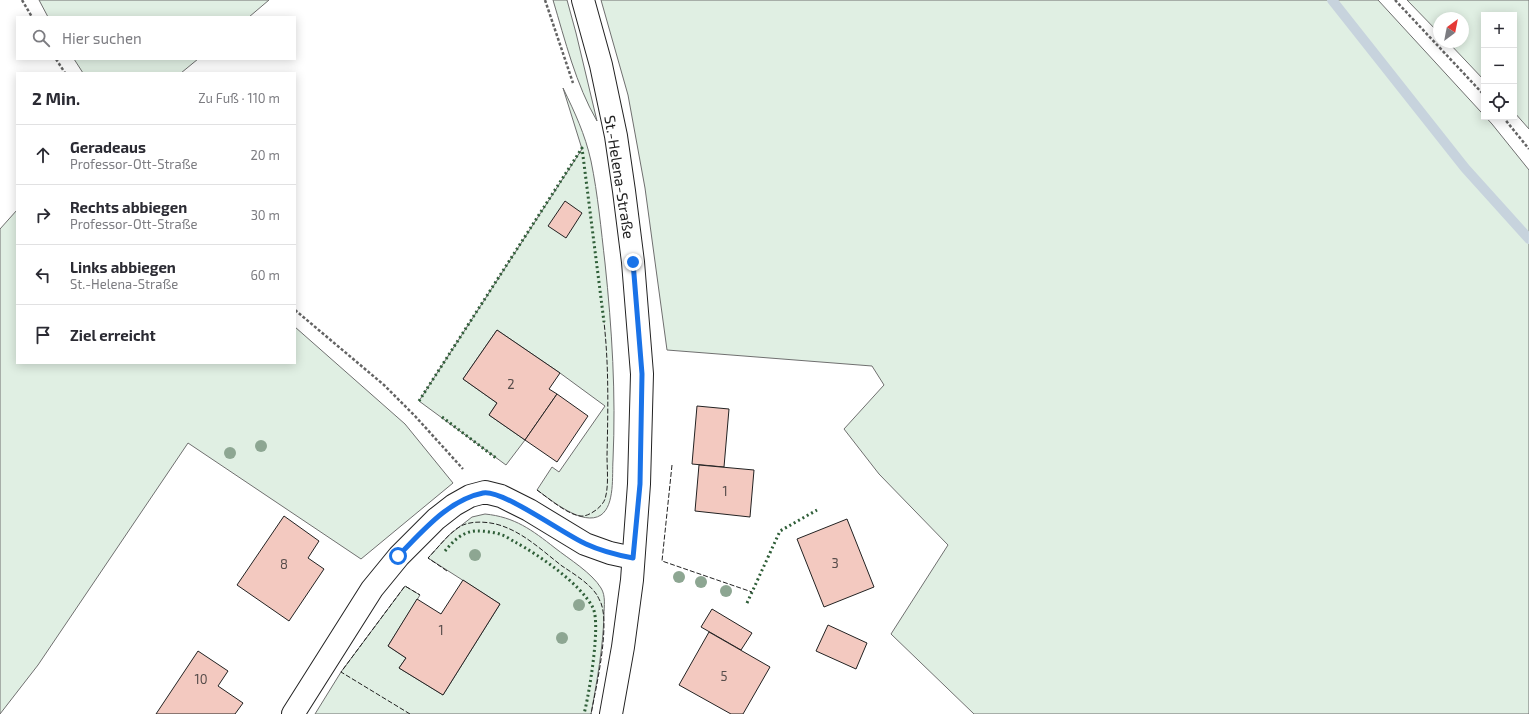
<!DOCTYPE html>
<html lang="de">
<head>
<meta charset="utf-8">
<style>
  body { margin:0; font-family:"Exo 2",sans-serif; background:#f2f2f3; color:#2b2b33 }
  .controls { position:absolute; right:12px; top:12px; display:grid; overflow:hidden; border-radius:0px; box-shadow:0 2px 10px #0003 }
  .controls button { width:36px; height:36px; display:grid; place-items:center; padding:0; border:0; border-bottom:1px solid #e1e1e2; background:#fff; color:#2b2b33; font:20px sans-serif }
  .compass { position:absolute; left:1433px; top:12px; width:36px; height:36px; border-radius:50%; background:#fff; box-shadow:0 2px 10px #0003; rotate:32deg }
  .stop { position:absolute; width:12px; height:12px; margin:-9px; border:3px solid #1a73e8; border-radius:50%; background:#fff }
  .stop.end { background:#1a73e8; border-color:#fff; box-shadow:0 1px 4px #0008 }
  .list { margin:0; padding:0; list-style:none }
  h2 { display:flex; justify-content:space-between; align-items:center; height:52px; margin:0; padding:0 16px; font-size:17px }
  h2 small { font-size:13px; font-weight:400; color:#7c7c81 }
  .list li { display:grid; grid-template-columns:26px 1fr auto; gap:12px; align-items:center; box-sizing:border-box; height:60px; padding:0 16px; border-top:1px solid #e1e1e2 }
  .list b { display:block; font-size:15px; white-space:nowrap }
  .list p { margin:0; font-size:13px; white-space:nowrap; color:#7c7c81 }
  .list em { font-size:13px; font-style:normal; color:#7c7c81 }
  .icon { flex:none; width:22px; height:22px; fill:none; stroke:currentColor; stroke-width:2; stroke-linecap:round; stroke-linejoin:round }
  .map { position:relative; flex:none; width:1529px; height:714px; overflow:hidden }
  .search { position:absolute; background:#fff; box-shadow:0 2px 10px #0003; left:16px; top:16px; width:280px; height:44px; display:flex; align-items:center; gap:10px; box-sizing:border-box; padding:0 14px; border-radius:0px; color:#7c7c81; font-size:15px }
  .panel { position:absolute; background:#fff; box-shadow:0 2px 10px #0003; left:16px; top:72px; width:280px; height:292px; border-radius:0px }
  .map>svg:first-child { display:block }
  .green { fill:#e0efe3; stroke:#6f6f6f }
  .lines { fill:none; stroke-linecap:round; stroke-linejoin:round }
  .stream { stroke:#c7d3dd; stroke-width:10 }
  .building { fill:#f3c9c0; stroke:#222 }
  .minor-casing { stroke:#222; stroke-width:24 }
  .path { stroke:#646464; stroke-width:2.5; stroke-dasharray:3 2; stroke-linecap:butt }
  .minor { stroke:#fff; stroke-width:22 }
  .hedge { stroke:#2f5e38; stroke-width:3; stroke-dasharray:2 3; stroke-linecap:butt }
  .fence { stroke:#222; stroke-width:1; stroke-dasharray:5 2; stroke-linecap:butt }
  .tree { fill:#8da692 }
  .route { stroke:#1a73e8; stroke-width:5 }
  .labels { text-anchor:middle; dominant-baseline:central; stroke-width:3; stroke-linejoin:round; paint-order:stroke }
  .number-label { font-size:13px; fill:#564c4a }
  .street-label { font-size:15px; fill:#222; stroke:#fff }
</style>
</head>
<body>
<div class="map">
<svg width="1529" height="714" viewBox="0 0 1529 714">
  <rect width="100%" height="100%" fill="#fff"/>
  <g class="green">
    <polygon points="39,0 269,0 249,17 48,17"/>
    <path d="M553 0H567L576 33 597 121C576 85 565 40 553 0Z"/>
    <polygon points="601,0 1378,0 1492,124 1529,170 1529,714 974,714 891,634 948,545 879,474 844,429 884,385 872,366 667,350 645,188 628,95"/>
    <polygon points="1407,0 1529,0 1529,129 1514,112 1514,15 1484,15 1484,80 1448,42 1463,42 1463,18 1439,18 1439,33"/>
    <polygon points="74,59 198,59 181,73 83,73"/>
    <path d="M563 88C575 113 585 134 591 161 598 195 601 229 605 263 612 329 616 394 613 460 612 475 615 505 601 515 583 527 551 500 537 490L552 467 559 472 605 406 560 373 497 330 463 379 497 403 489 415 525 440 506 465 419 401 582 149Z"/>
    <polygon points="17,210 17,363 295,363 295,327 405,424 453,483 361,559 188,443 38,665 0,714 0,229"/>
    <path d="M485 514C515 517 532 530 555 548 569 559 592 573 601 588 606 596 604 606 604 615 603 648 597 681 591 714H315L341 672 405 586 420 595 388 646 406 658 399 668 443 695 500 604 428 558 449 535 472 517Z"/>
  </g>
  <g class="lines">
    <polyline class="stream" points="1332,0 1465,168 1529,239"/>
  </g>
  <g class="building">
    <polygon points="565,201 582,213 566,238 548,226"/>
    <polygon points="497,330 560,373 549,389 557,394 525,440 489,415 497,403 463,379"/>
    <polygon points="557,394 588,416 557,462 525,440"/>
    <polygon points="697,406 729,409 724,467 692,464"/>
    <polygon points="699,465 754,470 750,517 695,511"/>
    <polygon points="284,516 319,541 308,558 324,569 289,621 237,585"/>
    <polygon points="847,519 874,587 824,607 797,539"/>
    <polygon points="463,580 500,604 443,695 399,668 406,658 388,646 417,599 441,614"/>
    <polygon points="712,609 752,633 741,650 701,627"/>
    <polygon points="828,625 867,643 856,669 816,651"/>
    <polygon points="709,632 770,667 743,714 731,714 679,685"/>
    <polygon points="198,651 228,671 218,686 243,703 235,714 156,714"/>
  </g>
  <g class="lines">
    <defs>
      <g id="minor">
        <polyline points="583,0 601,65 616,136 624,191 633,262 642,374 639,484 632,580 623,647 611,714"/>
        <polyline points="293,714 372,589 399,556 436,519 454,505 470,496 485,492 501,496 529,510 585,544 610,553 633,558"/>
      </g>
    </defs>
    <use href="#minor" class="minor-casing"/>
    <g class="path">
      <polyline points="22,0 32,17"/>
      <polyline points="545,0 573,83"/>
      <polyline points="1395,0 1484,95"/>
      <polyline points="56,59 65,73"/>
      <polyline points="1503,117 1529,149"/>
      <polyline points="295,310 384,385 415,416 463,469"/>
    </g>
    <use href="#minor" class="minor"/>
    <g class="hedge">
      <polyline points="419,401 582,148 604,322"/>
      <polyline points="442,417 496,458"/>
      <path d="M445 551C453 541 463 531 477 531 484 531 495 532 502 535 506 536 511 540 515 542 539 555 581 584 593 608 601 624 589 695 584 714"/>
      <polyline points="747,603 780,531 817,510"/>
    </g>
    <g class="fence">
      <polyline points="672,465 662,561 752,592"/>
      <path d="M537 490C547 497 571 518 584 516 592 514 602 507 605 499 609 486 607 469 607 456 608 411 609 367 604 322"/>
      <path d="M447 571 428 558C437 549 451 530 463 525 475 520 493 522 505 527 526 535 544 552 562 566 574 574 589 583 597 595 598 597 600 601 601 603 610 627 596 688 591 714"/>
      <polyline points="410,714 341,672 405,586 420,595"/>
    </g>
  </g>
  <g class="tree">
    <circle cx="261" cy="446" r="6"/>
    <circle cx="230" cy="453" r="6"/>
    <circle cx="475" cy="555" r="6"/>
    <circle cx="679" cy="577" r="6"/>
    <circle cx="701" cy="582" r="6"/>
    <circle cx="726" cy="591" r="6"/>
    <circle cx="579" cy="605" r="6"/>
    <circle cx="562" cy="638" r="6"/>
  </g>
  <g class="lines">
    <path class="route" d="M398 556C422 532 448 500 483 493 502 489 565 535 586 544 601 551 617 555 633 558L640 484 642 374 633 262"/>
  </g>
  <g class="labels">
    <g class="number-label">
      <text x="511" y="384">2</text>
      <text x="725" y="491">1</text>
      <text x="835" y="563">3</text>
      <text x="284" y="564">8</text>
      <text x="441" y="630">1</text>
      <text x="724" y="676">5</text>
      <text x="201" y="679">10</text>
    </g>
    <g class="street-label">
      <text transform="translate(620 177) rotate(81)">St.-Helena-Straße</text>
    </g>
  </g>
</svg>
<div class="controls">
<button>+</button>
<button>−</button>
<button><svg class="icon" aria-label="locate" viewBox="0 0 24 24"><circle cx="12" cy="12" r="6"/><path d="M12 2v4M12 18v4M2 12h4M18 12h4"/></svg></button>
</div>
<svg class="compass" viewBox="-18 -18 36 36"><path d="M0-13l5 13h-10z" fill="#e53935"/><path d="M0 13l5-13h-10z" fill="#7c7c81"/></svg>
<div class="stop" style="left:398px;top:556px"></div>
<div class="stop end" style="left:633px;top:262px"></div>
<div class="search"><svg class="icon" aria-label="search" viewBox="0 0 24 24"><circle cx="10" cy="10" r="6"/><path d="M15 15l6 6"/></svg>Hier suchen</div>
<section class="panel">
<h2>2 Min.<small>Zu Fuß · 110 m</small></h2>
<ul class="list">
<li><svg class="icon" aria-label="ahead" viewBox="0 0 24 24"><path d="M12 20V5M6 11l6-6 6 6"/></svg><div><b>Geradeaus</b><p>Professor-Ott-Straße</p></div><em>20 m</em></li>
<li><svg class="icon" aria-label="right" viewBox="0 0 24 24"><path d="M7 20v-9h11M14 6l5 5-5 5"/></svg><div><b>Rechts abbiegen</b><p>Professor-Ott-Straße</p></div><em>30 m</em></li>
<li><svg class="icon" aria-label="left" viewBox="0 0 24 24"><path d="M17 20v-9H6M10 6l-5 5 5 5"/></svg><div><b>Links abbiegen</b><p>St.-Helena-Straße</p></div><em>60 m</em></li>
<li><svg class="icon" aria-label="arrive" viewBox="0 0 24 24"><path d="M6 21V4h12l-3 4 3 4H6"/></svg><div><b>Ziel erreicht</b></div></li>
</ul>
</section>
</div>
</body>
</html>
